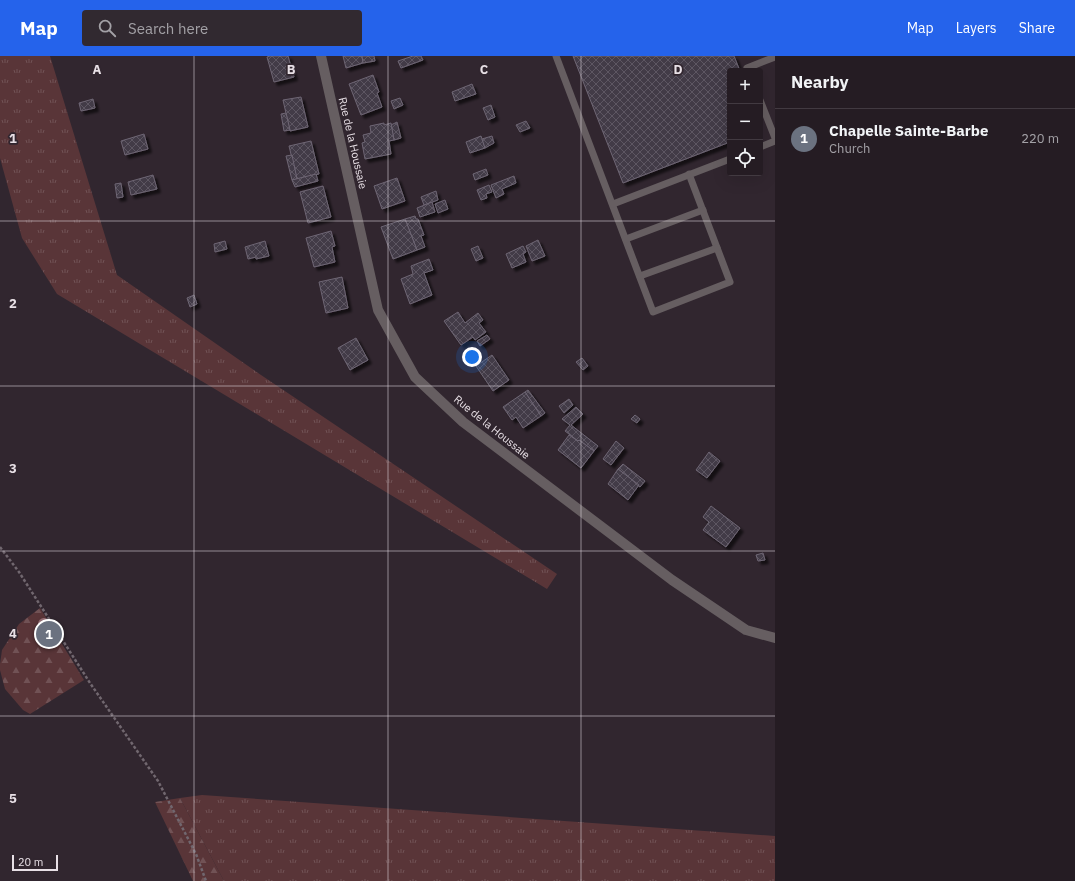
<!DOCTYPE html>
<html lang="en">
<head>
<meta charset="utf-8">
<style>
  body { margin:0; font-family:"IBM Plex Sans",sans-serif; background:#312930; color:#f1f3f6 }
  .controls { position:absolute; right:12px; top:12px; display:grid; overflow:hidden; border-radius:4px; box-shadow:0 4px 16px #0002 }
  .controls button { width:36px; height:36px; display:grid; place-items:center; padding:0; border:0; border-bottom:1px solid #423a41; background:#251c23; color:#f1f3f6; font:20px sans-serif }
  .scale { position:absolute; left:12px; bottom:10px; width:46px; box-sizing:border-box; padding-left:4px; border:2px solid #e8e0e6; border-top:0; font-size:11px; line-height:14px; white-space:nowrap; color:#e8e0e6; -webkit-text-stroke:3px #31262f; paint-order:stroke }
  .you { position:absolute; left:472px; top:301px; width:14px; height:14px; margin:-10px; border:3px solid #fff; border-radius:50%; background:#1a73e8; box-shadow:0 0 0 6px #1a73e833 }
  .badge { display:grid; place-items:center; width:26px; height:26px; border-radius:50%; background:#2563eb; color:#fff; font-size:13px; font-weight:700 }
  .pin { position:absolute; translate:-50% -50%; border:2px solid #fff; box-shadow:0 1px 4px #0006 }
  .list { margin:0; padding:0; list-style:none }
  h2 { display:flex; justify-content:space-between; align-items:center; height:52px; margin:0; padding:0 16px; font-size:17px }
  h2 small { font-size:13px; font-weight:400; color:#a3a1a6 }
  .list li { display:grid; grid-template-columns:26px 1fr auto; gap:12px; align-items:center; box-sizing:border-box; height:60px; padding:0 16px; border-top:1px solid #423a41 }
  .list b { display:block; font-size:15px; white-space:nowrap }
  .list p { margin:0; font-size:13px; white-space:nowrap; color:#a3a1a6 }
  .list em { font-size:13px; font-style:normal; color:#a3a1a6 }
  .icon { flex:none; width:22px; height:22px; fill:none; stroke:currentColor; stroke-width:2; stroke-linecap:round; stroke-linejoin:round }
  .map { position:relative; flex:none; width:775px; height:825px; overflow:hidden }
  header { display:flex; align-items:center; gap:24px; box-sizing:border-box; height:56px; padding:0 20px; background:#2563eb; color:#fff }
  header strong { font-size:19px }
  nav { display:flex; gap:22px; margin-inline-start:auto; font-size:14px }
  .search { width:280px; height:36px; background:#312930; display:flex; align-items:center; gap:10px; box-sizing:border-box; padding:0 14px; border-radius:4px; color:#a3a1a6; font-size:15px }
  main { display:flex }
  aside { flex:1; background:#251c23 }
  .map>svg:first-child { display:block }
  .grass { fill:url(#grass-tufts) }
  .forest { fill:url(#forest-firs) }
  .building { fill:url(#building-cross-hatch); stroke:#6e6674; filter:url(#shadow) }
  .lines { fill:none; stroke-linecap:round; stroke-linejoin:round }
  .path { stroke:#71676f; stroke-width:2.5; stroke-dasharray:3 2; stroke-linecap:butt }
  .service { stroke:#665e61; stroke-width:7 }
  .minor { stroke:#665e61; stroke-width:10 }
  .tree { fill:#a0777e }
  .grid { fill:none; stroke:#e8e0e6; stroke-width:1; stroke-opacity:0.55 }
  .labels { text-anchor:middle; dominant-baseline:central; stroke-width:3.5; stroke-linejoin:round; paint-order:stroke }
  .street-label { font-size:11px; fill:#e8e0e6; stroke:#31262f }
  .grid-label { font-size:13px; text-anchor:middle; font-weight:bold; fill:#e8e0e6; stroke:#31262f; stroke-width:3.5; stroke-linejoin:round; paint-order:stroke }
</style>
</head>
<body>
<header>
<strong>Map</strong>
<div class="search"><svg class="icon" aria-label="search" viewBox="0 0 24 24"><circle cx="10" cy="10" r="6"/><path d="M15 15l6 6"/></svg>Search here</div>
<nav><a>Map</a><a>Layers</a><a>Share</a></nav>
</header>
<main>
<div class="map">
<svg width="775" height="825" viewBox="0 0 775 825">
  <defs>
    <pattern id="grass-tufts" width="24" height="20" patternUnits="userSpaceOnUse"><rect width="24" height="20" fill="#593538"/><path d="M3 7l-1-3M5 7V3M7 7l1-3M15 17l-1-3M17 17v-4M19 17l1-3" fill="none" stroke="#715255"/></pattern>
    <pattern id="forest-firs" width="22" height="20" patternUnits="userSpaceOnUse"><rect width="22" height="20" fill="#593538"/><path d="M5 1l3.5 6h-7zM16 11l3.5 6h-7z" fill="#715255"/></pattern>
    <pattern id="building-cross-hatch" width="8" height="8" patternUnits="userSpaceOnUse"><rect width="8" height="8" fill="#423a47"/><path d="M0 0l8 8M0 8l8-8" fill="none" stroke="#5d5662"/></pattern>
    <filter id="shadow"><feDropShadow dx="3.5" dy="3.5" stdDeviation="1" flood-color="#0009"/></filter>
  </defs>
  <rect width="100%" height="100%" fill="#31262f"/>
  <g class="grass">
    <polygon points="0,0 50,0 117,219 261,319 557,518 547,533 57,238 22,182 0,102"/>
    <polygon points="202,739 775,780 775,825 224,825 180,742"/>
  </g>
  <g class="forest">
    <polygon points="40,552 84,624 30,658 23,654 5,633 0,614 0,608 2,594 19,568"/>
    <polygon points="180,742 224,825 193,825 155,746"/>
  </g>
  <g class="building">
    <polygon points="270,0 288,0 294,21 274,26 267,1"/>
    <polygon points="343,0 362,0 363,7 346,12"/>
    <polygon points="362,0 374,0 375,5 363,7"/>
    <polygon points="413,0 421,0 423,4 401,12 398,5"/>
    <polygon points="573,0 734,0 740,15 730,15 730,86 623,127"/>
    <polygon points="373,19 379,36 377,37 382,51 361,59 349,28"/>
    <polygon points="472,28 476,38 455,45 452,36"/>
    <polygon points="301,41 308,71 290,75 283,44"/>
    <polygon points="400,42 403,49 394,53 391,45"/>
    <polygon points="93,43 95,52 81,55 79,47"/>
    <polygon points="491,49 495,61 488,64 483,52"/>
    <polygon points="286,57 290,74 284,75 281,58"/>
    <polygon points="526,65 530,72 520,76 516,69"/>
    <polygon points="397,66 401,82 394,84 391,69"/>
    <polygon points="384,67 384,69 391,67 394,84 389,85 391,98 365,103 362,87 365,86 363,79 371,77 370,70"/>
    <polygon points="144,78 148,93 125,99 121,85"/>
    <polygon points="481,80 485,92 470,97 466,86"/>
    <polygon points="492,80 494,87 485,92 482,83"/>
    <polygon points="311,85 319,118 297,123 289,90"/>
    <polygon points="292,99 297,123 292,124 286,100"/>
    <polygon points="486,113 488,119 475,124 473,118"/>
    <polygon points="316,118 318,125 295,131 292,124"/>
    <polygon points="153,119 157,133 131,139 128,126"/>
    <polygon points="514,120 516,127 502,133 504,138 496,142 491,129"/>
    <polygon points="397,122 405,145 382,153 374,130"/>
    <polygon points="121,127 123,141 117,142 115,128"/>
    <polygon points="489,129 492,136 486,138 487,142 481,144 477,134"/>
    <polygon points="323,130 331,161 308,167 300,136"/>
    <polygon points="436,135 438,144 424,149 421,141"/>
    <polygon points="445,144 448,153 438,157 435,148"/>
    <polygon points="432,146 435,156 420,161 417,152"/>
    <polygon points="415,160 416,163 418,163 424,179 421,180 425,191 417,194 405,163"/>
    <polygon points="405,163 417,194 393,203 381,171"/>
    <polygon points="331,175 335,190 332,191 335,206 314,211 306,182"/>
    <polygon points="538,184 545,200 532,205 526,190"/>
    <polygon points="225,185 227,193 215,196 214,188"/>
    <polygon points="265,185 269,200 256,203 256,201 248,203 245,191"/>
    <polygon points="478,190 483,202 476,205 471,193"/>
    <polygon points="523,190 526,196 523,198 526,206 512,212 506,198"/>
    <polygon points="429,203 433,214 424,217 432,239 410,248 401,223 413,218 411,210"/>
    <polygon points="342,221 348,252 326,257 319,226"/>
    <polygon points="194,239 197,248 190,251 187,242"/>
    <polygon points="458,256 465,267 478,257 483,264 479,267 486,276 475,284 473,281 461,289 444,265"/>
    <polygon points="487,279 490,283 480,290 477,285"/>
    <polygon points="356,282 368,304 350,314 338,292"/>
    <polygon points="492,299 509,324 493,335 476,310"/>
    <polygon points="582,302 588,310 583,314 576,306"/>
    <polygon points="528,334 545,357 541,360 525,336"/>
    <polygon points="525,336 541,360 523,372 516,361 512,364 503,351"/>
    <polygon points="569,343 573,349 564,357 559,350"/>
    <polygon points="576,351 583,358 571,369 598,390 594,395 579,384 578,385 565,375 570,369 562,363"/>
    <polygon points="635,359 640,363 637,367 631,363"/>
    <polygon points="569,379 578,385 579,384 594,395 581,412 558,394"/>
    <polygon points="616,385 624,392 611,409 603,403"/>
    <polygon points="709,396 720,405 707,422 696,414"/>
    <polygon points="623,408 645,425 640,431 618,413"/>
    <polygon points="618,413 639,429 628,444 608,428"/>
    <polygon points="711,450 740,472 726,491 703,474 709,466 703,461"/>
    <polygon points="763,497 765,504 758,505 756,499"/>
    <polygon points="50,572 55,579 47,584 43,576"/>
  </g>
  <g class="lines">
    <polyline class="path" points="0,491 19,516 90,627 158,725 196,798 206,825"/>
    <g class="service">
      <polyline points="556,0 653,256 730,226 689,118"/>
      <polyline points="749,15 747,12 775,1"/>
      <polyline points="760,44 775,82"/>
      <polyline points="760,91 775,85"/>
      <polyline points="613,148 730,103"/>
      <polyline points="626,183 703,154"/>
      <polyline points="640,220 717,192"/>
    </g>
    <polyline class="minor" points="321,0 378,254 415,321 463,366 672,524 746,574 775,582"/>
  </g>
  <circle class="tree" cx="44" cy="568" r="6"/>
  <path class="grid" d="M194 0V825M388 0V825M581 0V825M0 165H775M0 330H775M0 495H775M0 660H775"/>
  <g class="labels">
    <g class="street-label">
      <text transform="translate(353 87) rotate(77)">Rue de la Houssaie</text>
      <text transform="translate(492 371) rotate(39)">Rue de la Houssaie</text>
    </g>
  </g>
  <g class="grid-label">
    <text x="97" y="18">A</text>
    <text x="291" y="18">B</text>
    <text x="484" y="18">C</text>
    <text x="678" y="18">D</text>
    <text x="13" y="87">1</text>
    <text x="13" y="252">2</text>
    <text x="13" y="417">3</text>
    <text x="13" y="582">4</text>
    <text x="13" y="747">5</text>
  </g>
</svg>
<div class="controls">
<button>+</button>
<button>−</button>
<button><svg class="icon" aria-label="locate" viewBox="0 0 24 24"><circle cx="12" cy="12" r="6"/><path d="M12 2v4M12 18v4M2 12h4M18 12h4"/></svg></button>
</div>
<div class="scale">20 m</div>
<div class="you"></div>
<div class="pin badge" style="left:49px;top:578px;background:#6b7280">1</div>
</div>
<aside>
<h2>Nearby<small></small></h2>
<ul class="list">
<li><span class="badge" style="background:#6b7280">1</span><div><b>Chapelle Sainte-Barbe</b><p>Church</p></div><em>220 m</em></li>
</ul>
</aside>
</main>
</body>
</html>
